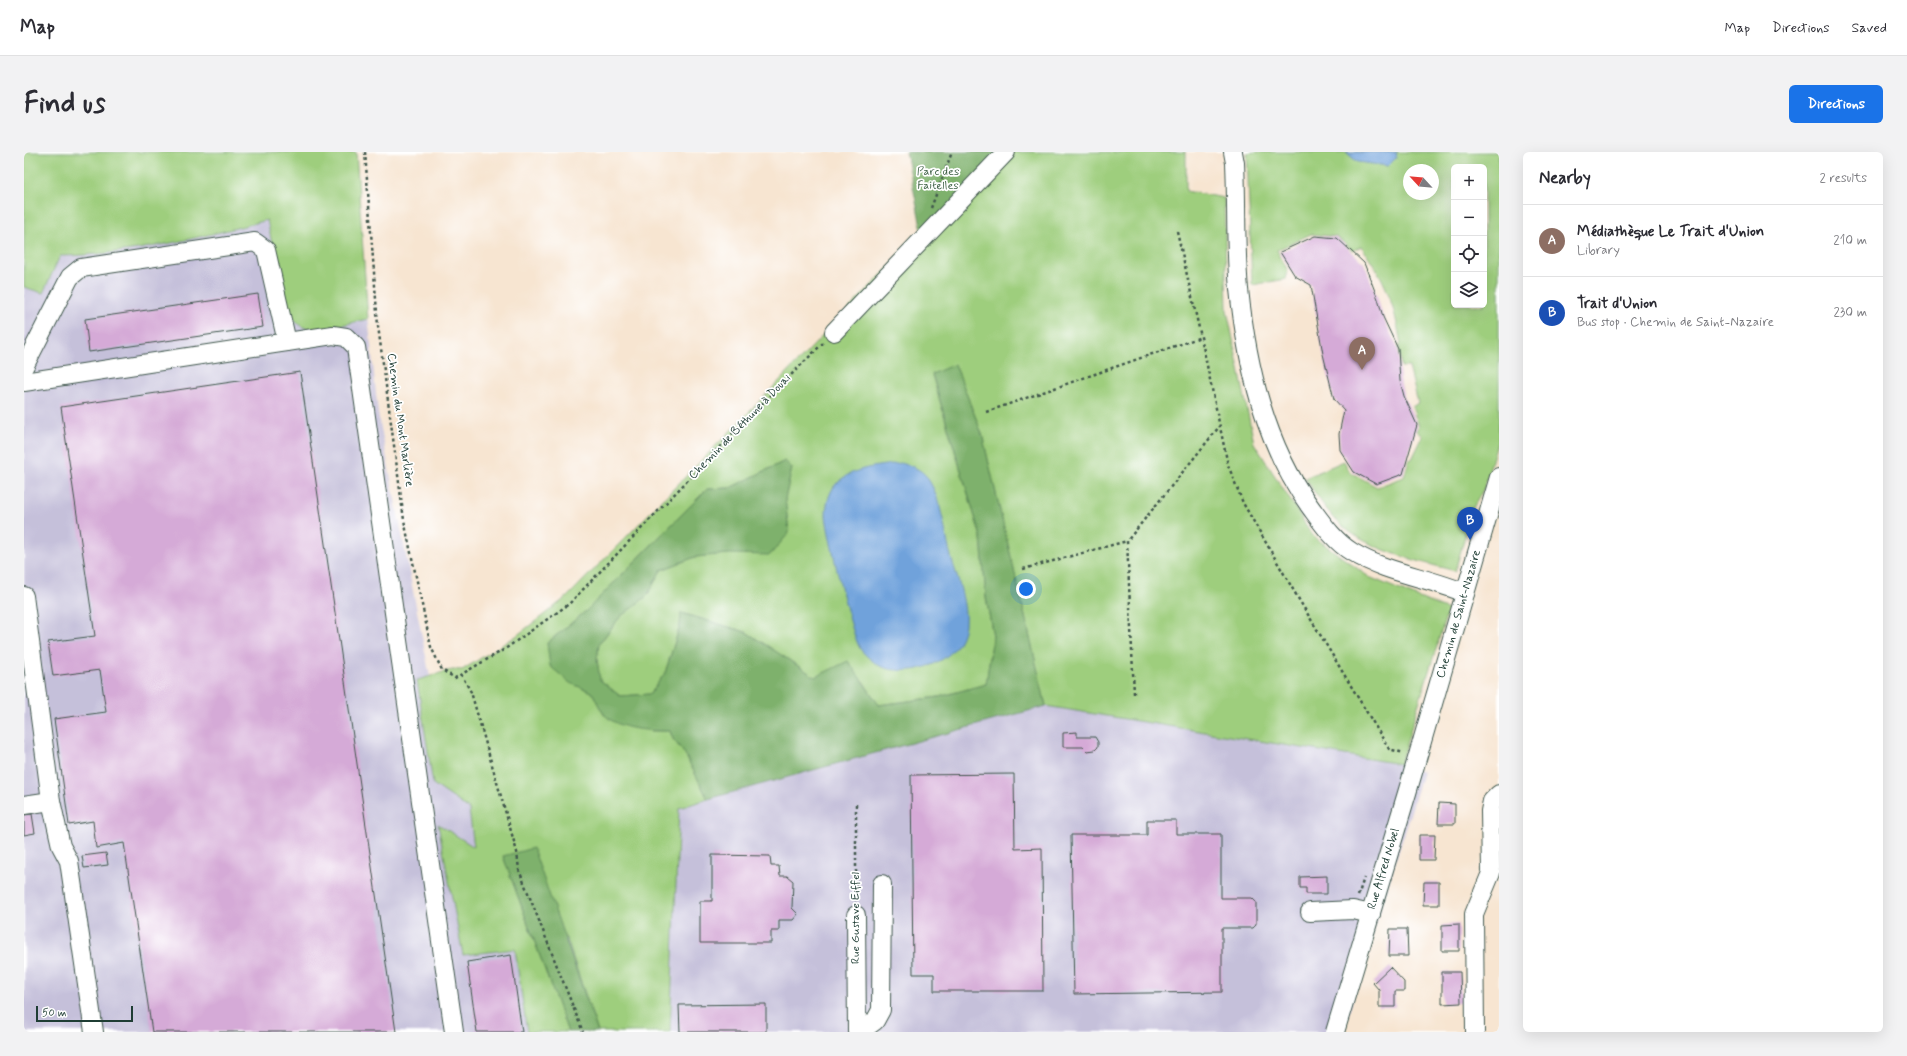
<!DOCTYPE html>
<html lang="en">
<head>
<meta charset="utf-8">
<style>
  body { margin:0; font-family:Mynerve,sans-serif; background:#f2f2f3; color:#2b2b33 }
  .controls { position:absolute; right:12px; top:12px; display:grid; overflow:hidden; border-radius:6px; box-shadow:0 4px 16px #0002 }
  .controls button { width:36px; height:36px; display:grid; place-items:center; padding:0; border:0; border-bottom:1px solid #e1e1e2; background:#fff; color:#2b2b33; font:20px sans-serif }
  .compass { position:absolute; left:1379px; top:12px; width:36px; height:36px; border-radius:50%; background:#fff; box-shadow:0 4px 16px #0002; rotate:296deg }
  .scale { position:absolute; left:12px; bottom:10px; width:97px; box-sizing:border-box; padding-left:4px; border:2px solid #1f3d34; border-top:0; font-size:11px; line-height:14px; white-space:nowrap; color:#1f3d34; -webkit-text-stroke:3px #fff; paint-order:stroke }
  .you { position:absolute; left:1002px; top:437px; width:14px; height:14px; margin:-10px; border:3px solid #fff; border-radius:50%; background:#1a73e8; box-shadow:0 0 0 6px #1a73e833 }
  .badge { display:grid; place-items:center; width:26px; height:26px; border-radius:50%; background:#1a73e8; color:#fff; font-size:13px; font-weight:700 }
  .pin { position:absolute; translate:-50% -33px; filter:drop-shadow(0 1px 2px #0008) }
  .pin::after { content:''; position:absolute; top:21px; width:14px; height:12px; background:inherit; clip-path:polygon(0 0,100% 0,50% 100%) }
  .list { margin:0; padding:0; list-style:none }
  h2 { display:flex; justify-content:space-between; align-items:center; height:52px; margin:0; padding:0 16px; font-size:17px }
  h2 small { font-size:13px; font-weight:400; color:#7c7c81 }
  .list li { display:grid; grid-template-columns:26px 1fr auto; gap:12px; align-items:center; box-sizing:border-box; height:72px; padding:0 16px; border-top:1px solid #e1e1e2 }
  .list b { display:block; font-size:15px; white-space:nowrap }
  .list p { margin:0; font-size:13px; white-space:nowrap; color:#7c7c81 }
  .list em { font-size:13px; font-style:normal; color:#7c7c81 }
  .icon { flex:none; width:22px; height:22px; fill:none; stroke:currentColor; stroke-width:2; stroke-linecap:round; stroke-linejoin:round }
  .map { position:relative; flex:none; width:1475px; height:880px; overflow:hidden; border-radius:6px }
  header { display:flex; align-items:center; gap:24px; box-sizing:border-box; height:56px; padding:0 20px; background:#fff; border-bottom:1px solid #e1e1e2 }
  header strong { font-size:19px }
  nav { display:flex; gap:22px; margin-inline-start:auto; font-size:14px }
  .intro { display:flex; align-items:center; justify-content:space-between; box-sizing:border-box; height:96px; padding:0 24px }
  h1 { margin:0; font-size:28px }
  .button { padding:10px 18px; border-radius:6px; background:#1a73e8; color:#fff; font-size:14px; font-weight:700 }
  main { display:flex; gap:24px; padding:0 24px }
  aside { flex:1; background:#fff; border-radius:6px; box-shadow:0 4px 16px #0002 }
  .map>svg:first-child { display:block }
  .industrial { fill:#c5c0da }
  .green { fill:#9ece7d; stroke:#5e8658; fill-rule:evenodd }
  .forest { fill:#7eb16c; stroke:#4e7750 }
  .water { fill:#70a2db; stroke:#487088 }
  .building { fill:#d5aad7 }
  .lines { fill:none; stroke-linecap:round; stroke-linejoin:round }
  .minor-casing { stroke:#3f564c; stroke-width:20 }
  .path { stroke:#3f564c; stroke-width:2.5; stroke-dasharray:3 3; stroke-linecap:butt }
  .minor { stroke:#fff; stroke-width:18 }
  .labels { text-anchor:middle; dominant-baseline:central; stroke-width:3.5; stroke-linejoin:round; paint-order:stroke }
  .park-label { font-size:12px; fill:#3f6146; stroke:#fff }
  .street-label { font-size:12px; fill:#1f3d34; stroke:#fff }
</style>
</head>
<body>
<header>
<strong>Map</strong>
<nav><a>Map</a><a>Directions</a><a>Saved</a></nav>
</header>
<div class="intro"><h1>Find us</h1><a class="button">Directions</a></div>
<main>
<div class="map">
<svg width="1475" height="880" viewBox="0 0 1475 880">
  <rect width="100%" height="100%" fill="#fff"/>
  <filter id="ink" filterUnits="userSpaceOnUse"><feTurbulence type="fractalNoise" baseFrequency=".025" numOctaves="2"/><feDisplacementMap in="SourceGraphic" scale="8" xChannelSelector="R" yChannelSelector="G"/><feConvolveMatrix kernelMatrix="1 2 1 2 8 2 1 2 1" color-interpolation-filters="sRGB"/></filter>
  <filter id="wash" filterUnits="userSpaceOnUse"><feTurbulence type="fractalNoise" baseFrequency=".012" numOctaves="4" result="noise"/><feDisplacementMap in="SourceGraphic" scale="16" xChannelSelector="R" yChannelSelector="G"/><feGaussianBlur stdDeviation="0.9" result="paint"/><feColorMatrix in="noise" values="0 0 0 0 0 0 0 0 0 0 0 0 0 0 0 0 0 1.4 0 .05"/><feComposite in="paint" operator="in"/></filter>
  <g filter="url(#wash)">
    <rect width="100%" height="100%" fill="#f7e5d1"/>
    <polygon class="industrial" points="0,0 332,0 343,154 354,261 406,525 479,704 1022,554 1375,612 1399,620 1319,880 0,880"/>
    <g class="green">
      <path d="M0 0H332L344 167C327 170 295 181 279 175 272 172 266 163 262 157L243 68C175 86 106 103 36 104L19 141 0 135Z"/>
      <path d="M976 0H1162V39L1200 46 1203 158 1230 291 1289 384 1345 425 1424 458 1376 612 1022 554 958 282 931 213 908 223 957 385 962 445 969 484 962 532 915 545 854 553 839 529 791 525 722 480 658 461 656 474 641 521 626 542 596 544 576 528 573 508 575 492 596 465 623 444 637 418 671 405 704 402 765 381 761 347 768 316 761 309 706 336 683 337 562 459 523 491 546 530 568 540 580 563 627 579H646L649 587 661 602 684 647 655 656 646 880H574L543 788 479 704 544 880H503L491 797 439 803 414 672 450 695 445 657 409 632 393 528C408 525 423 516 438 518L492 484 543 445 733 252Z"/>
      <path d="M1232 0H1475V284L1460 336 1449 356 1431 419C1391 408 1339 398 1310 366 1299 354 1290 339 1281 326L1320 309 1326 320 1353 335 1380 325 1385 308 1388 307 1399 284 1393 279 1395 274 1388 255 1394 251 1385 215H1377L1375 194 1377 192C1369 149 1363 130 1337 94L1329 99 1313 85 1287 82 1253 98 1264 119 1262 127 1228 133 1223 1ZM1430 15H1460V153H1430ZM1385 18H1409V42H1385Z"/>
    </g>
    <g class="forest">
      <polygon points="882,0 976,0 899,84"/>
      <path d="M931 212 958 282 1022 554 684 647 661 602 649 587 646 579C627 579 593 578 580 562 575 556 572 547 568 540L546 531 526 514 523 491 562 459 683 337 706 336 761 309 768 316 761 347 765 381 746 403 704 402 671 405 637 418 623 444 596 465 575 492 573 508 576 528 596 544 626 542 641 521 656 474 657 461 722 480 791 525 824 509 855 553 915 545 962 532 969 484 962 445 957 385 908 222Z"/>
      <polygon points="509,696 574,880 544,880 479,704"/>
    </g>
    <g class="water">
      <polygon points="1322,0 1373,0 1372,6 1364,14 1333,10"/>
      <path d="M877 311C887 314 896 316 903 325 919 349 920 381 928 408 934 428 943 452 941 473 937 510 889 526 858 515 851 512 841 503 837 498 828 487 803 380 802 363 802 353 805 340 812 332 828 315 855 314 877 311Z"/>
    </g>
    <g id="blocks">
      <g class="building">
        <polygon points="1291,84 1313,86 1340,111 1354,147 1359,165 1374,197 1376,229 1380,244 1393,273 1379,322 1352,332 1330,320 1316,298 1315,282 1320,258 1310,247 1299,202 1287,133 1271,124 1256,100"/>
        <polygon points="234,142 239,175 65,200 61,167"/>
        <polygon points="276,220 372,880 128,880 100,691 72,696 69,669 45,673 30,567 82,560 76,518 29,524 24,490 71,484 37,255"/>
        <polygon points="1053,580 1053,585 1071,585 1074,590 1074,595 1071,598 1063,599 1059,595 1039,595 1039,581"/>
        <polygon points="990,622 991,697 1018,696 1019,839 910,839 910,822 889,822 887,623"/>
        <polygon points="1415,651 1431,652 1431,672 1414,672"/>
        <polygon points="8,662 11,681 0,683 0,663"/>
        <polygon points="1123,668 1152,668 1152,682 1197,682 1197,746 1228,746 1232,750 1232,773 1229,776 1198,776 1198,840 1050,842 1047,683 1123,683"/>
        <polygon points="1395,683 1411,683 1410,708 1395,708"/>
        <polygon points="82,701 84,713 60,716 58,704"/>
        <polygon points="688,703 746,704 747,714 755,714 756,724 763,724 769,729 768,756 774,762 769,768 755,768 755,779 747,779 747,791 676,791 676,749 688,749"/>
        <polygon points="1303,724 1303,742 1282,742 1282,736 1276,736 1276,725"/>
        <polygon points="1400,730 1415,730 1415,753 1399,753"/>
        <polygon points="1435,772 1435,799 1418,799 1418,773"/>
        <polygon points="1366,777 1383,777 1384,804 1365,804"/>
        <polygon points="487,803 498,880 453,880 443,810"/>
        <polygon points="1366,815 1380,830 1380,839 1371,839 1371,855 1355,855 1355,838 1349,831"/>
        <polygon points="1418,820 1436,820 1437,851 1418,852"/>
        <polygon points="742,852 742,880 656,880 655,853"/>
      </g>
    </g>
  </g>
  <g filter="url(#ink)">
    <use href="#blocks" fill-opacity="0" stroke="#3f564c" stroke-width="1"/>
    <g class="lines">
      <defs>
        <g id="minor">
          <path d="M1209 0 1211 11C1213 53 1211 96 1215 137 1223 214 1241 293 1287 356 1298 371 1311 390 1328 400 1363 421 1403 425 1441 441"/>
          <polyline points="810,180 982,0"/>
          <polyline points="0,215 46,125 57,116 231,90 242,98 263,190"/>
          <polyline points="0,230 309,183 322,185 332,195 430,880"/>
          <polyline points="0,444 27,649 37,694 45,709 70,880"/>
          <polyline points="0,653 27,649"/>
          <polyline points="1286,760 1329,758 1347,762"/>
          <polyline points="832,763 833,880"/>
          <polyline points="836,880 851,869 857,858 858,732"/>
          <polyline points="1311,880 1383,641 1475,325"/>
          <polyline points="1451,880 1450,762 1467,721 1466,659 1468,649 1475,642"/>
        </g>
      </defs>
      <use href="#minor" class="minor-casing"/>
      <g class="path">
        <polyline points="341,0 354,174 380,368 407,495 418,518 431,526 481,497 545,452 709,281 800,190"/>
        <polyline points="907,56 928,0"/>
        <polyline points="1153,79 1177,185 1204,313 1219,351 1274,446 1365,597 1380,601"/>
        <polyline points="962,260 1177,185"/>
        <polyline points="999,417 1103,389"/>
        <polyline points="437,522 447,540 493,700 495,718 559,880"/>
        <polyline points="1110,542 1103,389 1195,275"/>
        <polyline points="832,652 832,749"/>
        <polyline points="1334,744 1340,726"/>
      </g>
      <use href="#minor" class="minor"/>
    </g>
  </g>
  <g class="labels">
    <g class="park-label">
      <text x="914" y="20">Parc des<tspan x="914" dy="14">Faitelles</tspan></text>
    </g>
    <g class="street-label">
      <text transform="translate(376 268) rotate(82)">Chemin du Mont Marlière</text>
      <text transform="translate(716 275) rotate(-46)">Chemin de Béthune à Douai</text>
      <text transform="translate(1435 462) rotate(-74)">Chemin de Saint-Nazaire</text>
      <text transform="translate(1360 717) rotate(-73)">Rue Alfred Nobel</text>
      <text transform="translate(832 766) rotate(-90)">Rue Gustave Eiffel</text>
    </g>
  </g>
</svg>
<div class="controls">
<button>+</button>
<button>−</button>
<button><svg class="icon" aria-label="locate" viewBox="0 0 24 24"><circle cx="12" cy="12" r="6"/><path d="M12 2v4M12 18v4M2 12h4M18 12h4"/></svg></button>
<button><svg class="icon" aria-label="layers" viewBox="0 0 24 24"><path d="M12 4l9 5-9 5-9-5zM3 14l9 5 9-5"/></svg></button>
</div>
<svg class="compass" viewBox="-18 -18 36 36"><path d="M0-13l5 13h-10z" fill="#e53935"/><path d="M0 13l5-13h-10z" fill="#7c7c81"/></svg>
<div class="scale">50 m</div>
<div class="you"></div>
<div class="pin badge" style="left:1338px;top:218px;background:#8d6e63">A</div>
<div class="pin badge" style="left:1446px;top:388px;background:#1a4fb4">B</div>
</div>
<aside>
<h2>Nearby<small>2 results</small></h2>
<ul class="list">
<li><span class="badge" style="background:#8d6e63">A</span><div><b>Médiathèque Le Trait d'Union</b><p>Library</p></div><em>210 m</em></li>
<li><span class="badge" style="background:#1a4fb4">B</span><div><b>Trait d'Union</b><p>Bus stop · Chemin de Saint-Nazaire</p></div><em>230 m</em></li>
</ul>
</aside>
</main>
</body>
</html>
